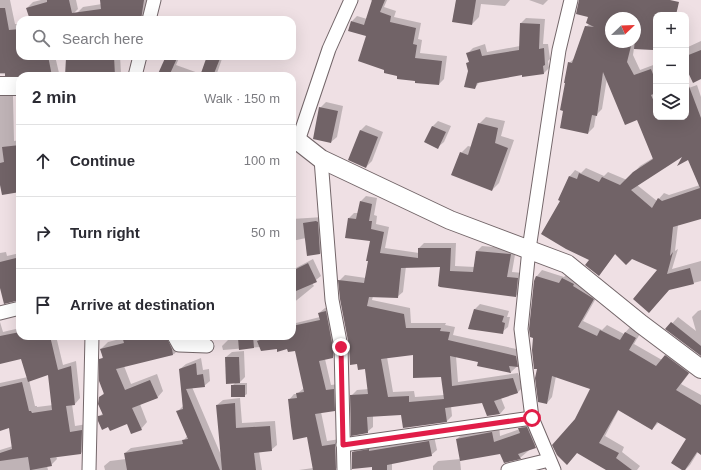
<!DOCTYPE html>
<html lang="en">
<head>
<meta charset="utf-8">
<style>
  body { margin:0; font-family:Helvetica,sans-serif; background:#f2f2f3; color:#2b2b33 }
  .controls { position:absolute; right:12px; top:12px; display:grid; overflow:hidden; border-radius:8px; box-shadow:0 4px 16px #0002 }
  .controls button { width:36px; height:36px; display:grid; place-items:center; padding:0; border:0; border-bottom:1px solid #e1e1e2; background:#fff; color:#2b2b33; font:20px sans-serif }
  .compass { position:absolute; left:605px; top:12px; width:36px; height:36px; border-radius:50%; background:#fff; box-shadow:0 4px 16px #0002; rotate:67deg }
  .stop { position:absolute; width:12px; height:12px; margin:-9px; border:3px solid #e11d48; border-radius:50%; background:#fff }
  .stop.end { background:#e11d48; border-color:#fff; box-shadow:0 1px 4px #0008 }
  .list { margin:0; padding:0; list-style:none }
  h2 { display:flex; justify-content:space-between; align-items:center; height:52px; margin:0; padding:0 16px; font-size:17px }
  h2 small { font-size:13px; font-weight:400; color:#7c7c81 }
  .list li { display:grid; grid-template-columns:26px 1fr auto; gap:12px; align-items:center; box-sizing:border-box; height:72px; padding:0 16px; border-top:1px solid #e1e1e2 }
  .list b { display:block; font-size:15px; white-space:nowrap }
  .list em { font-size:13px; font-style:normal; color:#7c7c81 }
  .icon { flex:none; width:22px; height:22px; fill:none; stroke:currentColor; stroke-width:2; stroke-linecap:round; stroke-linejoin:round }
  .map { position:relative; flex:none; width:701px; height:470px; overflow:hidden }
  .search { position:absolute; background:#fff; box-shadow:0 4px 16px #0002; left:16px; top:16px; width:280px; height:44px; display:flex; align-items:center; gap:10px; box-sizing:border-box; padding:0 14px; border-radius:12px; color:#7c7c81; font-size:15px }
  .panel { position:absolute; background:#fff; box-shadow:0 4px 16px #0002; left:16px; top:72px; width:280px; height:268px; border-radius:12px }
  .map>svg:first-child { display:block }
  .shadow { fill:#0003; fill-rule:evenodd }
  .building { fill:#716367; fill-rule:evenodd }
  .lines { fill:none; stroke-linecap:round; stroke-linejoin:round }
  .street-casing { stroke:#736669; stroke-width:15 }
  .secondary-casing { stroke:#736669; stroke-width:20 }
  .street { stroke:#fff; stroke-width:13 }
  .secondary { stroke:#fff; stroke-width:18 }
  .route { stroke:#e11d48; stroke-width:5 }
</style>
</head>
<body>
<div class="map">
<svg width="701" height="470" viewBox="0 0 701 470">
  <rect width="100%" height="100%" fill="#efe0e4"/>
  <g class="shadow">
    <polygon points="0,0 10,0 15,24 20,24 20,56 55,56 59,73 56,76 0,74"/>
    <polygon points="41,0 76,0 78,9 72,15 31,20 27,8 33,2"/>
    <polygon points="101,0 149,0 146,20 78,20 77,13 83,7 102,4"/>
    <polygon points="370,0 387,0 384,7 396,11 394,17 421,23 418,39 422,40 420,53 447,56 444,79 439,84 416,80 398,75 386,69 368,36 352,21 357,16 367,19 373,1"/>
    <polygon points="457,0 510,0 505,6 481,4 479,17 472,24"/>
    <polygon points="529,0 548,0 543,5"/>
    <path d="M580 0H669L666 15H656V46L652 49 634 48 633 55 640 70 656 64V117H686V89L697 85 701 97V218L678 225 675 251 678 249 672 269 701 261V281L670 289 649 312 659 270 631 258 616 253 599 275 561 200 559 199 570 176 575 170 581 173 586 168 604 176 608 172 627 180 640 166 653 158 638 119 607 78 602 109 596 115 594 127 588 133 564 110 569 63 576 57 586 27 589 24 590 16ZM611 18H635V42H611ZM685 154 689 158 700 185 669 195 664 193 657 201 637 185Z"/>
    <polygon points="526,18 545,19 543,44 548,44 550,59 548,61 549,68 544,73 523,74 480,81 475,88 469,71 468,63 470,61 468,53 473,48 485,44 487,52 520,46 521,23"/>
    <polygon points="701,41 701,78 686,65 686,54 688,52 686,52 686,49 688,47"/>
    <polygon points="69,56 120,56 121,73 118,76 66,76 67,58"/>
    <polygon points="167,56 180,56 176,65 201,74 208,56 223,56 216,76 159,76"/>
    <polygon points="0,96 13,96 14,141 20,140 20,194 19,191 0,179"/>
    <polygon points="326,102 343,106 337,137 331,142 320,108"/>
    <polygon points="486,117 505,121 501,136 514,140 499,183 492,190 461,153 468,146 472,147 479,124"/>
    <polygon points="438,121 451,126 444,142 438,147 426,142 433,126"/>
    <polygon points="366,125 383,132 372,161 366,167 361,130"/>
    <path d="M366 196 377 198 374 215 377 216 376 224 389 227 385 248 419 253V248L424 243H456L455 266 475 267 477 251 482 246 516 249 512 272 523 273 521 290 516 296 440 286 441 266H406L403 292 397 297 373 296 372 300 410 308 411 323H446L445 325 455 327 453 335 521 350 523 361 511 372 479 362 456 356 458 382 518 373 523 387 517 393 501 398 505 408 500 414 482 402 451 406 452 416 447 421 402 414 373 416V427L367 432 351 396 357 390 369 389 365 368 358 362 350 345 340 280 345 275 366 278 371 240 349 218 354 213H358L361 201ZM414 354 442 376 444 395 415 397 414 391 393 392 387 357Z"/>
    <polygon points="323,217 326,248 320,254 306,238 292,241 292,219"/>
    <polygon points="6,252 7,256 20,253 20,299 0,288 0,253"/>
    <polygon points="313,259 321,276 312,283 314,286 308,291 292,304 292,285 294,283 292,280 292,270"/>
    <polygon points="542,270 564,277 568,273 599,293 583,321 602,330 607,325 624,334 631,326 641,332 634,344 662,360 671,350 694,367 681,384 701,395 701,453 698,452 690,465 685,470 684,470 687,439 659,422 652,429 619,409 605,436 624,447 622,452 640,466 637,470 608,470 575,419 592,389 556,376 552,397 547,403 538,368 537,276"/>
    <polygon points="480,304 509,311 507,317 510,317 508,327 502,332 474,310"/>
    <polygon points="331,306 338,351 333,357 325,359 331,385 339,384 340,405 334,410 321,412 327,441 340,439 341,463 335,470 299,470 313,468 308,436 289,400 294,394 297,394 304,388 296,350 288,347 260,347 223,350 222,346 228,340 245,336 292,336 292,324 320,317 319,313 325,308"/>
    <polygon points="701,310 701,355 667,329 678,317 696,331 692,317 698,311"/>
    <path d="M0 322 3 332 20 328V336H56L63 365 76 361 80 398 75 404H72L75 426 87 424V448L81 453 56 456 57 459 51 465 47 466 48 470H0V450L13 446 10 427 0 430V383L28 377 21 358 0 363ZM49 373 53 405 37 407V406H35L29 380Z"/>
    <polygon points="123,336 175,336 181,347 174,354 124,366 131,384 157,374 163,391 157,398 140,404 147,422 141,429 127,423 108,426 99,417 103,413 100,397 105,392 100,360 103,357 101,349 108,342 124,338"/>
    <polygon points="244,351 245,377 239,383 247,383 247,394 244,396 232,386 235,383 226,357 232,352"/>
    <polygon points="201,358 203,370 209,369 210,381 204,386 192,387 221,455 217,405 223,400 240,398 242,423 275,421 277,445 271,450 259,451 262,470 105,470 104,466 110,461 126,459 125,453 131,448 184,440 188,435 178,411 183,406 180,369 186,364"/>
    <polygon points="526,422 541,440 520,458 501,453 460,460 461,470 433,470 433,466 438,461 461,459 457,439 464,432 499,426 500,436 520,429"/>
    <polygon points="434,436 437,450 431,455 392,463 392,470 373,470 373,466 353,452 358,447"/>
  </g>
  <g class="building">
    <polygon points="47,0 69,0 72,13 101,9 100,0 144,0 141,20 70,20 70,16 52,20 30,20 26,8 47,2"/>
    <polygon points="372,0 385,0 380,12 391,16 390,22 416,28 413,44 417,45 415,58 442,61 439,85 415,83 415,81 397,79 397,76 384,73 384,70 358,61 366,36 348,31 351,21 364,25"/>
    <polygon points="456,0 476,0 472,25 452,22"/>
    <path d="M579 0H670L679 2 676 15H656L653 50 634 49 637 18H611V42H632L627 62 634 75 651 69 656 82V93L651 95 656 106V117H686V81H687L701 118V219L673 227 670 256 673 252 667 274 690 268 694 284 669 290 649 313 633 299 657 270 632 259 626 265 615 254 599 276 585 265 589 260 566 249 541 234 560 201 558 200 569 176 577 179 579 173 599 182 602 177 620 185 633 172 653 159 637 120 625 125 603 72 597 116 592 115 588 134 560 128 563 111 560 110 565 83H564L568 62 572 63 585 26 594 27 586 23 588 17 576 14ZM682 157 677 166 688 160 700 188 662 201 658 198 652 208 631 190Z"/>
    <polygon points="0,8 5,8 9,30 20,29 20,56 48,56 52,76 5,76 5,73 0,73"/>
    <polygon points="520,23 540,24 539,49 544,48 545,65 543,66 544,74 522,77 522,75 477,83 475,89 464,87 468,71 466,63 469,62 466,53 480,49 482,56 519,50"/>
    <polygon points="701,50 701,79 693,83 686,68 686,56"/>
    <polygon points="104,56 114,56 115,76 65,76 66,58 104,60"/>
    <polygon points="166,56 178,56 169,76 157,76"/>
    <polygon points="207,56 221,56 213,76 200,76"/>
    <polygon points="319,107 338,111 331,143 313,139"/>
    <polygon points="478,123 498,128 495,143 508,148 492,191 451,175 460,152 468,155"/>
    <polygon points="432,126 446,132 438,149 424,142"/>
    <polygon points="360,130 378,137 366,168 348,160"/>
    <polygon points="20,145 20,192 2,195 0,185 0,163 4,162 2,147"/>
    <path d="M360 201 372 204 369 221H372L371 229 384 232 380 253 418 258V248H451L450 271 473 272 476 251 511 254 507 277 518 278 516 297 440 287 438 286 440 267 401 268 398 298 369 297 367 306 404 314 406 328H441L440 331 450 332 448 340 516 356 518 367 509 366 511 373 477 366 478 362 450 356 452 386 513 378 518 393 494 401 500 414 487 416 482 403 445 408 447 422 403 428 401 415 367 417 368 433 351 436 350 395 368 394 365 369 358 370 357 364 350 365 349 346 340 299 338 280 364 283 368 261H366L370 241 345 238 348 218 356 219ZM413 355V378L441 377 444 399 409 402V396L388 397 381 359Z"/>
    <polygon points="316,221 318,222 320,254 307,256 303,223"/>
    <polygon points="20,257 20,300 4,304 0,288 0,262"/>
    <polygon points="308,263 317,282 296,291 292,282 292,271"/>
    <polygon points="536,276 559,283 562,278 574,284 573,286 594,299 578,327 597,336 600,330 620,340 625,332 636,338 629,350 656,366 665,355 689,373 676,390 701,405 701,455 697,452 685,470 682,470 671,463 686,439 657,422 652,430 618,410 599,443 619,453 616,458 632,470 606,470 577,453 567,465 557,455 552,445 575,419 590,389 552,376 547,404 538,402 535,378 537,369 534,369 532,350 533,338 530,337 529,329 534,281"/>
    <polygon points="474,309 504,316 502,322 505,323 503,334 468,329"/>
    <polygon points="326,311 333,348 333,358 319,361 326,390 334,389 335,411 315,414 322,446 335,444 336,470 313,470 307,437 293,440 291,426 288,399 297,398 296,393 304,392 295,351 288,352 287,349 277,352 277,349 261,351 257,341 270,336 292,336 292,326 320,320 318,313"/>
    <polygon points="671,322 701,346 701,356 665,329"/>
    <polygon points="20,332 20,336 50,336 58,370 71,366 75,405 66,406 70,432 82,430 82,431 81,454 50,458 52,466 31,470 30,470 28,457 0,461 0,453 12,449 9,428 0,431 0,387 22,382 29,411 31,411 32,413 52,410 48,375 28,382 21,359 0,364 0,336"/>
    <polygon points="122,336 166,336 172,349 173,355 116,369 125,390 150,380 158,398 132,408 142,430 131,434 127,424 110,431 108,427 102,430 98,421 98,416 103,415 98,404 99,397 104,394 99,381 99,359 103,358 100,349 124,343"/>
    <polygon points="248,336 253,336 254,348 239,350 238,338"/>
    <polygon points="225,357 239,357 240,383 226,384"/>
    <polygon points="196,363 197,375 203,374 205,387 186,389 220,470 127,470 124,453 183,444 182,440 188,439 176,411 183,409 179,369"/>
    <rect x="231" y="385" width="14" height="12"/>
    <polygon points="235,403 236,428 270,426 272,451 254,453 256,470 222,470 216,405"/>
    <polygon points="527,427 536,448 518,454 521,459 504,463 500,454 460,461 456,439 492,432 494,442 520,433 518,428"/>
    <polygon points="429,441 432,456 387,465 387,470 372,470 372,467 352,469 352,452 369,449 369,451"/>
  </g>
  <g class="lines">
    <defs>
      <g id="street">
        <polyline points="149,20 154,0"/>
        <polyline points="135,76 140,56"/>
        <polyline points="298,141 329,49 351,0"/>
        <polyline points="321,159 332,300 341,347 344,470"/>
        <polyline points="0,313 20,308"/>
        <polyline points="174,336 179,345 207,346"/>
        <polyline points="343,445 532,418"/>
        <polyline points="89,470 92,336"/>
        <polyline points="508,470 549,460"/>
        <polyline points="554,470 532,418 521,329 529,249 559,50 571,0"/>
      </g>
      <g id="secondary">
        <polyline points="0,86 20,86"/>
        <polyline points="292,140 298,141 321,159 450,220 567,264 641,324 701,369"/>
      </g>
    </defs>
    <use href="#street" class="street-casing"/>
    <use href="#secondary" class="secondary-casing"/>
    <use href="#street" class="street"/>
    <use href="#secondary" class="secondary"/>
  </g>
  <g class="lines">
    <polyline class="route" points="341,347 343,445 532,418"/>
  </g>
</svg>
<div class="controls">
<button>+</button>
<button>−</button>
<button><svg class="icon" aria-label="layers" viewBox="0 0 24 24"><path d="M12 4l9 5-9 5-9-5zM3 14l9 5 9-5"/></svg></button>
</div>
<svg class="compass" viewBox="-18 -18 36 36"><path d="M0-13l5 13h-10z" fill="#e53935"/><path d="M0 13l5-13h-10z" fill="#7c7c81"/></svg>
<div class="stop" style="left:532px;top:418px"></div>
<div class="stop end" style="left:341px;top:347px"></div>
<div class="search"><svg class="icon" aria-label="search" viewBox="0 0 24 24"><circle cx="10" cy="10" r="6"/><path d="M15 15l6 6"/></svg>Search here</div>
<section class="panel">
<h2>2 min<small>Walk · 150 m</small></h2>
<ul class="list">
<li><svg class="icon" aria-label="ahead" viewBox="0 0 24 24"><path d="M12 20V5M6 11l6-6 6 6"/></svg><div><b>Continue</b></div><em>100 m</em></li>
<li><svg class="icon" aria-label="right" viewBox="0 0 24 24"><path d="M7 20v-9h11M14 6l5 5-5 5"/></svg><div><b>Turn right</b></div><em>50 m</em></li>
<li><svg class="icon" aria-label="arrive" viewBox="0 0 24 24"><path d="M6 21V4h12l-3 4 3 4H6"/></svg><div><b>Arrive at destination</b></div></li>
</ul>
</section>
</div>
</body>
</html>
